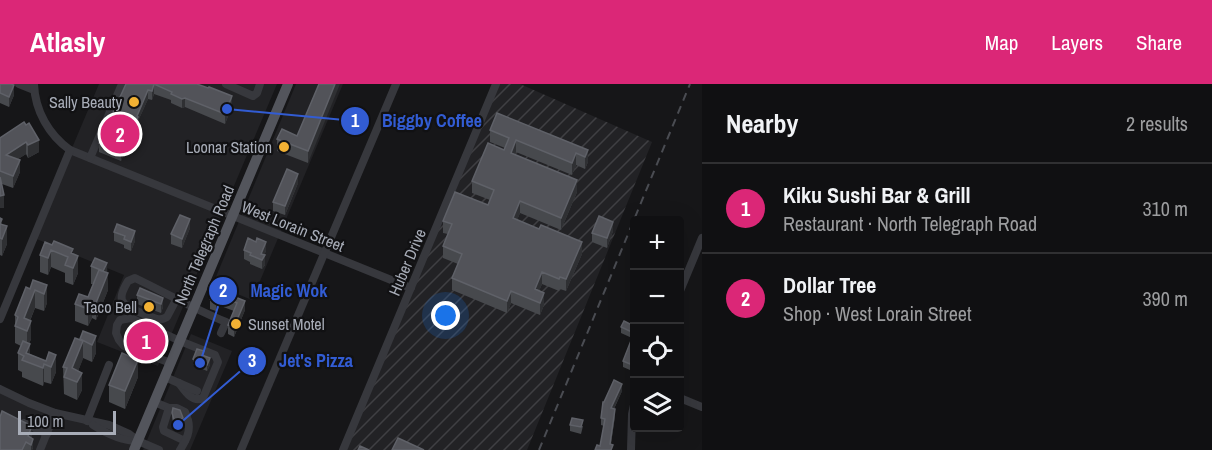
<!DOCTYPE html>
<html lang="en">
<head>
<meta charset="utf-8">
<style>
  body { margin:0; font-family:"Archivo Narrow",sans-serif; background:#19191b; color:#f1f3f6 }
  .controls { position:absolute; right:18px; bottom:18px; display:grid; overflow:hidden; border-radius:6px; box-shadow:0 6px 24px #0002 }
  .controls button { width:54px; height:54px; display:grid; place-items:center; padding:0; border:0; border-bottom:2px solid #303032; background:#101012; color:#f1f3f6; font:30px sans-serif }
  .scale { position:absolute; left:18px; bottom:15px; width:98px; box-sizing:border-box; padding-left:6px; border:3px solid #a8adb8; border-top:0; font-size:16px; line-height:21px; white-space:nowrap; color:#a8adb8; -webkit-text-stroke:4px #111113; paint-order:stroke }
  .you { position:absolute; left:446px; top:232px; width:21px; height:21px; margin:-15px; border:4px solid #fff; border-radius:50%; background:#1a73e8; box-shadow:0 0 0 9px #1a73e833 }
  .badge { display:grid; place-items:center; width:39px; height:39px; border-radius:50%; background:#db2777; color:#fff; font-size:20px; font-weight:700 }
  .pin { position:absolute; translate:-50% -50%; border:3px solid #fff; box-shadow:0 2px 6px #0006 }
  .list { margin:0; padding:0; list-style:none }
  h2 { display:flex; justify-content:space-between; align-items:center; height:78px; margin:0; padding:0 24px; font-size:26px }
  h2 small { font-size:20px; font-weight:400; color:#9c9d9f }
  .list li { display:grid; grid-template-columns:39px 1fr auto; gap:18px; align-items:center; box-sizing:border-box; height:90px; padding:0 24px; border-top:2px solid #303032 }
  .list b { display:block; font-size:22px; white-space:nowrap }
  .list p { margin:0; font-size:20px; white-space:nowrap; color:#9c9d9f }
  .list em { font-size:20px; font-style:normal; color:#9c9d9f }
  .icon { flex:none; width:33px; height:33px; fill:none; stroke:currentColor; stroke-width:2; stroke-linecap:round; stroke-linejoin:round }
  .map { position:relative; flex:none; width:702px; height:366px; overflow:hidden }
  header { display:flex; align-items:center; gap:36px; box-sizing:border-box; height:84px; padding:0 30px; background:#db2777; color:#fff }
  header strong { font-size:28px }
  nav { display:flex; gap:33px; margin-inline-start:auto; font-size:21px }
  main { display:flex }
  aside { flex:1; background:#101012 }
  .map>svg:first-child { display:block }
  .built { fill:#222225 }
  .industrial { fill:url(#industrial-furrows) }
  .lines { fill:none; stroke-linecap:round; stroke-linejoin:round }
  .minor { stroke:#37383d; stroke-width:8 }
  .major { stroke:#53555c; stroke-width:10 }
  .rail { stroke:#4a4c52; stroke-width:2; stroke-dasharray:8 6; stroke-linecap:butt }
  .wall { fill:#47494d }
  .shaded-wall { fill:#2f3033 }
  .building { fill:#525359; stroke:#5f6168; stroke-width:1.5 }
  .poi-dot { fill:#f2b134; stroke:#111113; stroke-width:2 }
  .labels { text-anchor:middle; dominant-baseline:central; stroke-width:4.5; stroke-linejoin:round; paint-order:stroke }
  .poi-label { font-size:16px; fill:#a8adb8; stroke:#111113; text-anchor:end }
  .street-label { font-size:16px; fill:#a8adb8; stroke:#111113 }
  .leader { fill:none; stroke:#325cd3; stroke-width:2 }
  .callout-dot { fill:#325cd3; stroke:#111113; stroke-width:2 }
  .mark-label { font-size:18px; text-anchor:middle; font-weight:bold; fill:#fff }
  .callout-label { font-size:18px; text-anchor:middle; font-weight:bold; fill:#325cd3; stroke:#111113; stroke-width:4.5; stroke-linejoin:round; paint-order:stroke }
</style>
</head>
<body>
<header>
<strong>Atlasly</strong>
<nav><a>Map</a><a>Layers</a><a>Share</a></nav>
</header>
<main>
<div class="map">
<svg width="702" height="366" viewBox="0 0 702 366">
  <defs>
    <pattern id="industrial-furrows" width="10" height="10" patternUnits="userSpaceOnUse" patternTransform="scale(1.5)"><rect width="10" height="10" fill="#222225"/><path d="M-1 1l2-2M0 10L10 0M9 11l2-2" fill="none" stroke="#3f3f43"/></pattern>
  </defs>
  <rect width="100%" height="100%" fill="#161618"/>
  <g class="built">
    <polygon points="99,0 277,0 158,282 97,258 124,191 34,154"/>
    <polygon points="296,0 343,0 252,216 213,200"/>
    <polygon points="191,250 232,267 190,366 143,366"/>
    <polygon points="0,305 87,337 138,357 134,366 0,366"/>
  </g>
  <polygon class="industrial" points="497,0 520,0 652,58 527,366 343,366"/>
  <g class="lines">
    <g class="minor">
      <polyline points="19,0 34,6"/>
      <path d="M34 0C35 27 49 51 70 66L411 204"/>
      <polyline points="226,0 253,12 257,9 260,0"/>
      <polyline points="90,74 122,0"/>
      <polyline points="680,207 702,154"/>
      <path d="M177 214 167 233C162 235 163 236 157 235 150 233 124 223 122 216 120 211 125 202 128 197L135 194C166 209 194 225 226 238L221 249"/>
      <polyline points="0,235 70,66"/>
      <path d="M171 279 124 262 119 256 116 249 117 241 120 236 131 234 180 257 215 271 218 278 203 314C192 319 185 307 179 299"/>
      <polyline points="165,293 197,307"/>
      <polyline points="0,305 29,319 55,329 109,341 129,350 138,357 159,366"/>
      <polyline points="680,314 702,323"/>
      <polyline points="154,318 169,324 177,324 185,328 187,333"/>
      <polyline points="169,324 163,343 164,347 185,357"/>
      <polyline points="87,337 109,281"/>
      <polyline points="24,339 47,350"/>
      <path d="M93 341C107 350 121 357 137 357"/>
      <polyline points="40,366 55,329"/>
      <path d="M180 366C186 356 191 348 188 336"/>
      <polyline points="241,366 396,0"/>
      <polyline points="343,366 496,0"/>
      <polyline points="631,366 632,330 634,321"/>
    </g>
    <polyline class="major" points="134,366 288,0"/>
    <polyline class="rail" points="539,366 690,0"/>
  </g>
  <g class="wall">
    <polygon points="0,0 14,11 9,23 0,19"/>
    <polygon points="126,0 197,0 232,22 225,40 185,23 182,24 171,19 171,16 154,10 152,16 148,15 138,37 138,42 130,62 128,60 121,77 99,68 99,59"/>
    <polygon points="319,0 308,79 277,67 277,55 297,52"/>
    <polygon points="24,38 39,68 28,74 26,70 18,75 20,88 13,104 2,100 4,124 0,124 0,54"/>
    <polygon points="490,46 588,66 588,78 585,85 576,81 572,91 516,68 515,70 577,108 561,146 520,129 517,136 582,170 566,207 560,205 559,207 542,200 539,207 544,221 540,231 511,219 507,229 452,206 452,194 458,180 443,174 443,162 448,150 443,149 443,137 488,121 490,116 472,109 472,97 504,66 505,64 490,58"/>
    <polygon points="298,99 285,131 273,127 273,118"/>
    <polygon points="0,134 7,160 2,172 0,171"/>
    <polygon points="190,144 182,164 171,160 171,150"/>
    <polygon points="613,147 607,164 592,158 592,149"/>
    <polygon points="114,148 135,157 131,167 124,164 124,161 114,157"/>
    <polygon points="52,161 73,170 78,189 73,201 65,198 65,189 51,183 48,191 40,188 40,171"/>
    <polygon points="244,166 266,167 264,171 265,181 262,185 250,180 250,178 244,175"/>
    <polygon points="91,182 107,189 108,206 96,236 92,234 88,242 75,237 75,220 88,213 93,200 91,200"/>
    <polygon points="47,201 47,219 44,227 35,224 30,237 31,255 29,260 30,270 46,277 56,288 51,300 44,298 43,302 22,293 22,288 18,286 18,269 21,262 15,259 15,231 30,205"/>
    <polygon points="215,205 245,217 245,226 234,253 228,250 228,241 234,227 218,221 216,227 210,225 210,215"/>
    <polygon points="137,211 163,214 163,223 161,229 137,220"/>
    <polygon points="634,242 634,274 630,286 623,283 623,277 632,254 621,249 621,243"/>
    <polygon points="134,249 158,256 154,266 134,258"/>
    <polygon points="96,252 96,269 92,278 83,274 78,287 82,306 77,316 64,310 63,283 80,256"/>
    <polygon points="204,272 210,281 207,287 193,281 193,275"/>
    <polygon points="138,293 125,325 109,318 109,301"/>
    <polygon points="622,307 614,325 615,332 611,360 613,366 604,342 601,341 601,334 604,318"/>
    <polygon points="172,329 183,340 175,345 172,335"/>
    <polygon points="570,341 583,342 581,350 570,347"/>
    <polygon points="32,351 31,354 33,364 32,366 0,366"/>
  </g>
  <g class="shaded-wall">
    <polygon points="154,0 154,10 152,16 152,7"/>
    <polygon points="335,0 340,0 308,79 308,67"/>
    <polygon points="14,1 14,11 9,23 9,13"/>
    <polygon points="148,6 148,15 138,37 138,42 130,62 130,52 137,32"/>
    <polygon points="232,12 232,22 225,40 225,30"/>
    <polygon points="185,14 185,23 182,24 182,15"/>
    <polygon points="128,51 128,60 121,77 121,68"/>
    <polygon points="39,56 39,68 28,74 28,61"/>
    <polygon points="516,56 516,68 511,81 511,69"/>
    <polygon points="26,58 26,70 6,83 6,71"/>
    <polygon points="588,66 588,78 585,85 585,73"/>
    <polygon points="576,69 576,81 572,91 572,79"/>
    <polygon points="20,76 20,88 13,104 13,92"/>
    <polygon points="298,90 298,99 285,131 285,122"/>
    <polygon points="577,96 577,108 561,146 561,134"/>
    <polygon points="4,111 4,124 0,124 0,112"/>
    <polygon points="520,117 520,129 513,146 513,134"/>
    <polygon points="190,135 190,144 182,164 182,155"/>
    <polygon points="613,138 613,147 607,164 607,154"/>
    <polygon points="7,142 7,160 2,172 2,155"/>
    <polygon points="135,147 135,157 131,167 131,158"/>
    <polygon points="266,158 266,167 262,176 261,170"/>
    <polygon points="582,158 582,170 566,207 566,195"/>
    <polygon points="51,166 51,183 48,191 48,174"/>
    <polygon points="265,171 265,181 262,185 262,176"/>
    <polygon points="78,172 78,189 73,201 73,184"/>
    <polygon points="107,179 108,206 96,236 96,219 103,187"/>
    <polygon points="542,188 542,200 535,217 535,205"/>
    <polygon points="47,201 47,219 44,227 44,210"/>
    <polygon points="35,206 35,224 26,246 24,234"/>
    <polygon points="511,207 511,219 507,229 507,217"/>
    <polygon points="544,209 544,221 540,231 540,219"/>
    <polygon points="218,212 218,221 216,227 216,218"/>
    <polygon points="163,214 163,223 161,229 161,220"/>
    <polygon points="92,217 92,234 88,242 88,225"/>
    <polygon points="245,217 245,226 234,253 234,243"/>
    <polygon points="31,237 31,255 27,264 27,247"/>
    <polygon points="158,247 158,256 154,266 154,257"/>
    <polygon points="96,252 96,269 92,278 92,261"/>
    <polygon points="83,257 83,275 74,297 72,284"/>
    <polygon points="30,260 30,277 26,269"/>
    <polygon points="634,268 634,274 630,286 630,280"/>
    <polygon points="56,271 56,288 51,300 51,283"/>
    <polygon points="210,274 210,281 207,287 207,281"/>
    <polygon points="138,276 138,293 125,325 125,307"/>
    <polygon points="44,280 44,298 43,302 43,284"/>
    <polygon points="82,289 82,306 77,316 77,298"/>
    <polygon points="622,300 622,307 611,331 611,324"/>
    <polygon points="615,325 615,332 610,366 610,360"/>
    <polygon points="183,334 183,340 175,345 175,339"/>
    <polygon points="32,342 32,351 29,360 28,352"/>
    <polygon points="33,355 33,364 32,366 31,366 31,361"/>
  </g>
  <g class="building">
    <polygon points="0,0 11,0 14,1 9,13 0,9"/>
    <polygon points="126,0 197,0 208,4 209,3 232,12 225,30 185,14 182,15 171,10 172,8 154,0 152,7 148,6 137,32 138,33 130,52 128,51 121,68 99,59"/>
    <polygon points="319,0 335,0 308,67 277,55 282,45 297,52"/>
    <polygon points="497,29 588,66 585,73 576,69 572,79 516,56 511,69 577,96 561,134 520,117 513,134 539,145 541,141 582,158 566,195 560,193 559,195 542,188 535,205 544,209 540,219 511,207 507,217 452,194 462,170 443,162 452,140 443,137 455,108 488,121 494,106 472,97 488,59 504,66 509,54 490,46"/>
    <polygon points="24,38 26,41 29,39 39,56 28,61 26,58 6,71 20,76 13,92 0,87 0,54"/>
    <polygon points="287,85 298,90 285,122 273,118"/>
    <polygon points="0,93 4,111 0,112"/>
    <polygon points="180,131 190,135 182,155 171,150"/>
    <polygon points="599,132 613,138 607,154 592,149"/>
    <polygon points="0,134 2,135 0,140 7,142 2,155 0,154"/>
    <polygon points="117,140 135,147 131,158 124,155 125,152 114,148"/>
    <polygon points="248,154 256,158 257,154 266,158 261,170 265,171 262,176 250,171 251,169 244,166"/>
    <polygon points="54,157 73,165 71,169 78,172 73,184 65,181 68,173 51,166 48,174 40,171 45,158 52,161"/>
    <polygon points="95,174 107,179 103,187 91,182"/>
    <polygon points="99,186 108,189 96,219 92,217 88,225 75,220 79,210 88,213"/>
    <polygon points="33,196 47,201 44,210 35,206 24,234 31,237 27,247 15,242 18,233 15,231 26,203 30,205"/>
    <polygon points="140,204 163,214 161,220 137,211"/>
    <polygon points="215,205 245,217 234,243 228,241 237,219 218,212 216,218 210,215"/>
    <polygon points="624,237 634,242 634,268 630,280 623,277 634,249 621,243"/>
    <polygon points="138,239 158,247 154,257 134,249"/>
    <polygon points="83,247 96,252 92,261 80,255"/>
    <polygon points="75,254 83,257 72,284 82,289 77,298 64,293 67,284 63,283"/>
    <polygon points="23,257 30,260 26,269 46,277 49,268 56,271 51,283 44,280 43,284 22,276 24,272 18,269"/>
    <polygon points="197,265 204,267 202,271 210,274 207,281 193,275"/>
    <polygon points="122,269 138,276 125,307 109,301"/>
    <polygon points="614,296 622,300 611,324 615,325 610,360 613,361 611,366 595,366 597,361 600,362 605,335 601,334 603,318 604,318"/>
    <polygon points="173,324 180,326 183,334 175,339 172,329"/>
    <polygon points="2,327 32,342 28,352 33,355 31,361 26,358 22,366 0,366 0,333"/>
    <polygon points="572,334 583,336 581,343 570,341"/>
    <polygon points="398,354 424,366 392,366"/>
    <polygon points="360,362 369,366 358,366"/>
  </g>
  <g class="poi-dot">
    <circle cx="134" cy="18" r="6"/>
    <circle cx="284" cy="63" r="6"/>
    <circle cx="149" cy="223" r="6"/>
    <circle cx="236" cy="240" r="6"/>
  </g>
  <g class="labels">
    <g class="poi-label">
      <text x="122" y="18">Sally Beauty</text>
      <text x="272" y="63">Loonar Station</text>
      <text x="137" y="223">Taco Bell</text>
      <text x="248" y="240" text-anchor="start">Sunset Motel</text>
    </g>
    <g class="street-label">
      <text transform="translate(293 142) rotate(22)">West Lorain Street</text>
      <text transform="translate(204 161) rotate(-67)">North Telegraph Road</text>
      <text transform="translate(407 178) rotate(-67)">Huber Drive</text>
    </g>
  </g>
  <path class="leader" d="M227 25L355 37M200 279L223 207M178 341L252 277"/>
  <g class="callout-dot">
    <circle cx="227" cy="25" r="6"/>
    <circle cx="200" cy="279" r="6"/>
    <circle cx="178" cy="341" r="6"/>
    <circle cx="355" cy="37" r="15"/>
    <circle cx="223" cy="207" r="15"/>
    <circle cx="252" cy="277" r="15"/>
  </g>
  <g class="mark-label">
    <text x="355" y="43">1</text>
    <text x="223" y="213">2</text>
    <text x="252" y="283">3</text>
  </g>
  <g class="callout-label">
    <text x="432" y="43">Biggby Coffee</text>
    <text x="289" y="213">Magic Wok</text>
    <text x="316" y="283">Jet's Pizza</text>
  </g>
</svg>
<div class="controls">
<button>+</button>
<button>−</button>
<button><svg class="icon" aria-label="locate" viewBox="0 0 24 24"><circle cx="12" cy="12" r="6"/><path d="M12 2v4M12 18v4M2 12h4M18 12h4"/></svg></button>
<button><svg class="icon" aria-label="layers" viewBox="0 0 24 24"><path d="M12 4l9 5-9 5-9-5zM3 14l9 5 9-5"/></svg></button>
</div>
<div class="scale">100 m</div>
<div class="you"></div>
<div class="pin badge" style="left:146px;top:257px">1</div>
<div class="pin badge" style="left:120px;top:50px">2</div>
</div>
<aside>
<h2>Nearby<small>2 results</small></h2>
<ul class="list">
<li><span class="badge">1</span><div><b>Kiku Sushi Bar &amp; Grill</b><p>Restaurant · North Telegraph Road</p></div><em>310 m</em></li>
<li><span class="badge">2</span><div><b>Dollar Tree</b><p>Shop · West Lorain Street</p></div><em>390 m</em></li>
</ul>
</aside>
</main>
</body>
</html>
